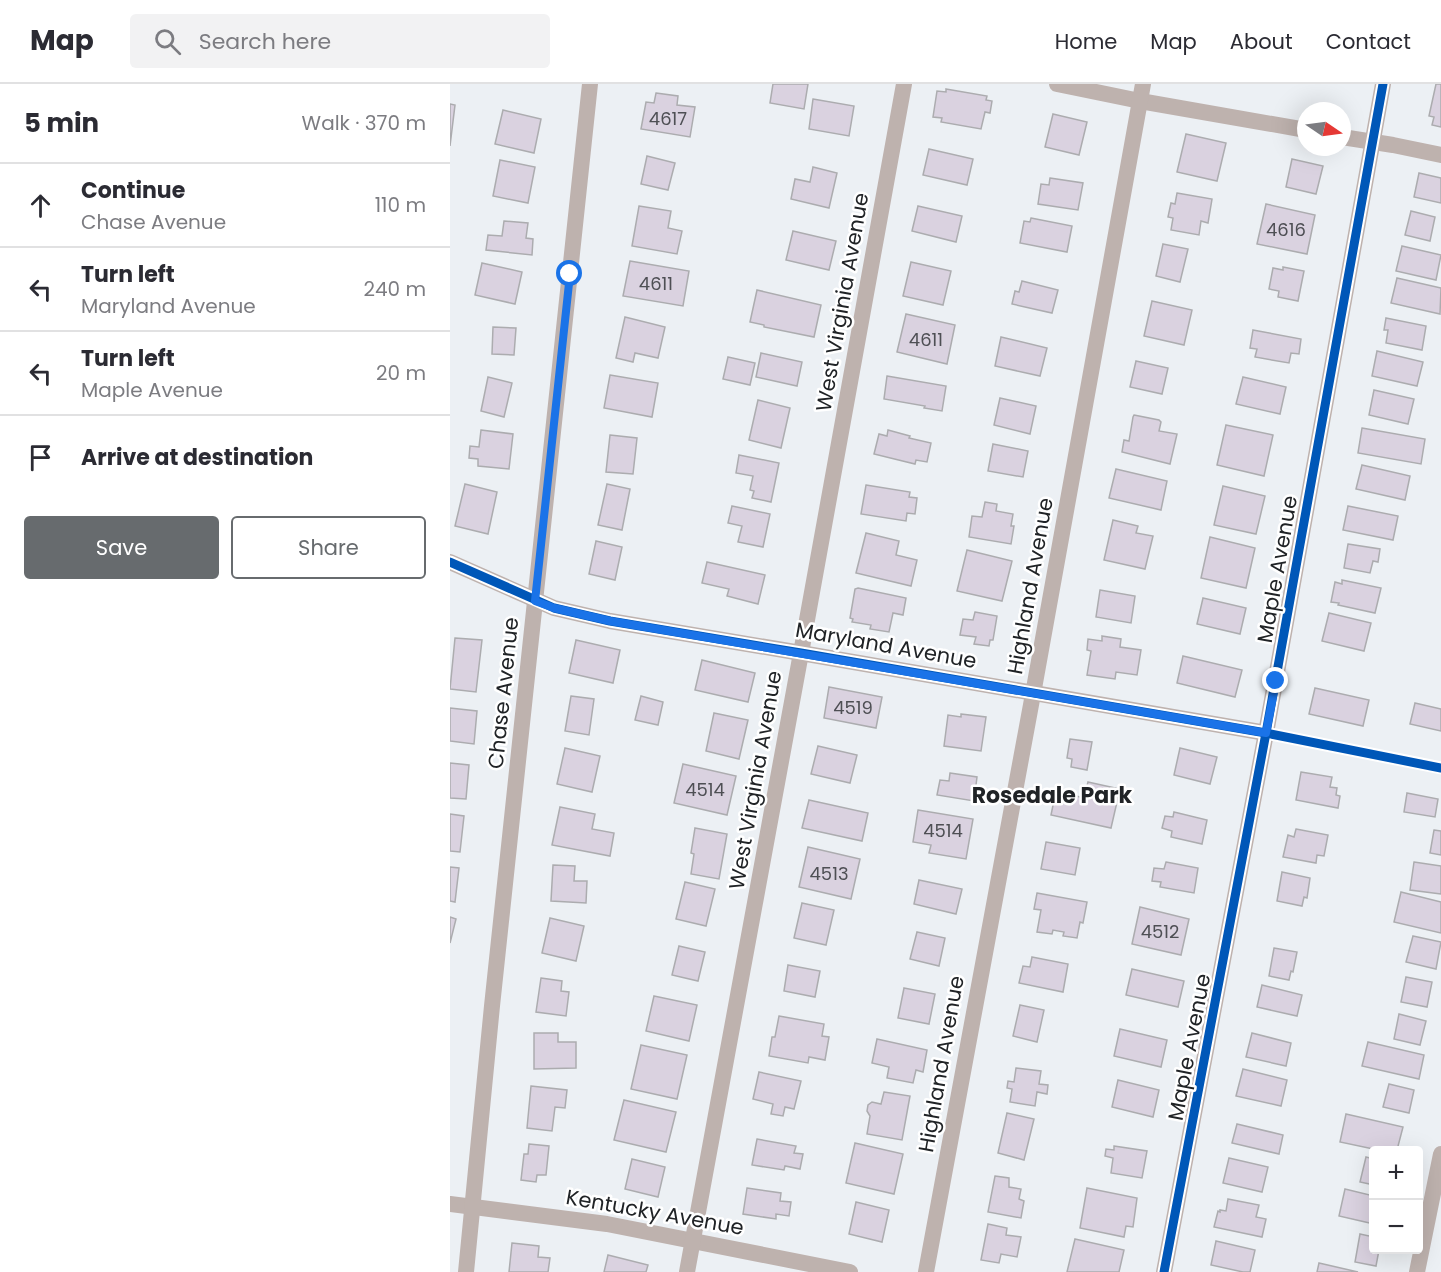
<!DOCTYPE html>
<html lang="en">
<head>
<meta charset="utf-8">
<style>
  body { margin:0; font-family:Poppins,sans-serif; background:#f2f2f3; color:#2b2b33 }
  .controls { position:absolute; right:18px; bottom:18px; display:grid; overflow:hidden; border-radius:6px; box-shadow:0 6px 24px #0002 }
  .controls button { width:54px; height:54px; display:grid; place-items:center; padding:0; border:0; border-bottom:2px solid #e1e1e2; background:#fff; color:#2b2b33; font:30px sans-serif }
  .compass { position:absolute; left:847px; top:18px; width:54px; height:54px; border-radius:50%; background:#fff; box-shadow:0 6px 24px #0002; rotate:103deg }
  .stop { position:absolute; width:18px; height:18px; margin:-14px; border:4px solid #1a73e8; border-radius:50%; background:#fff }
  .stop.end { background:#1a73e8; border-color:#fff; box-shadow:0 2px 6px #0008 }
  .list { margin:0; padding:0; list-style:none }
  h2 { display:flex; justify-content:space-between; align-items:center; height:78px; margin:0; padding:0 24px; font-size:26px }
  h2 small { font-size:20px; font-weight:400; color:#7c7c81 }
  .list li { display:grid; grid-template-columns:39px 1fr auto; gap:18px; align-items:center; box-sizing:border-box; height:84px; padding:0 24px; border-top:2px solid #e1e1e2 }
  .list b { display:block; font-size:22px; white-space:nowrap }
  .list p { margin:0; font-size:20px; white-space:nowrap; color:#7c7c81 }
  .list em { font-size:20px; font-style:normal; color:#7c7c81 }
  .actions { display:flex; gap:12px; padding:18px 24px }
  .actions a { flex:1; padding:14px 0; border:2px solid #676b6e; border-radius:6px; text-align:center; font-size:21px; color:#676b6e }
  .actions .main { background:#676b6e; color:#fff }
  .icon { flex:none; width:33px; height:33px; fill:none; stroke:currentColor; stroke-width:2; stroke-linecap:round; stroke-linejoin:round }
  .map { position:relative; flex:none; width:991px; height:1188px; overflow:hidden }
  header { display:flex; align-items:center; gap:36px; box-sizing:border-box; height:84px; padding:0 30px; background:#fff; border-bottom:2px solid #e1e1e2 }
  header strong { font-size:28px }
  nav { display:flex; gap:33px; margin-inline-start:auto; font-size:21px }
  .search { width:420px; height:54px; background:#f2f2f3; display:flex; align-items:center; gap:15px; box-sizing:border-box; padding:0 21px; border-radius:6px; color:#7c7c81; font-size:22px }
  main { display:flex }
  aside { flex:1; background:#fff }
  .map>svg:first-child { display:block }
  .building { fill:#dad2e0; stroke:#acacaf; stroke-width:1.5 }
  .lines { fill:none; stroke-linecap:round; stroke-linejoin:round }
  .street { stroke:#beb2ae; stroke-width:16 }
  .cycleway-casing { stroke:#fff; stroke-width:13 }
  .cycleway { stroke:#0057b8; stroke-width:9 }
  .route { stroke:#1a73e8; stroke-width:8 }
  .labels { text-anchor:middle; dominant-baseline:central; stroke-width:5; stroke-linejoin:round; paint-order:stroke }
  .number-label { font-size:18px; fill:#4e4f54 }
  .street-label { font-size:21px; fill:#202326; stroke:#fff }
  .neighbourhood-label { font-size:22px; font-weight:bold; fill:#202326; stroke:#fff }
</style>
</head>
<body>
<header>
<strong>Map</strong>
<div class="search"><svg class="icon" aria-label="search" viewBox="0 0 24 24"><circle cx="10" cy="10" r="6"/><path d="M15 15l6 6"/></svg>Search here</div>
<nav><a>Home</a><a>Map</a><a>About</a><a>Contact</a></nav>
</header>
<main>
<aside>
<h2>5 min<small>Walk · 370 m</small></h2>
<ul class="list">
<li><svg class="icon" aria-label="ahead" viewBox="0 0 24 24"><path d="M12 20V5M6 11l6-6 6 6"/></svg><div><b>Continue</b><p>Chase Avenue</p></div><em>110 m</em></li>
<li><svg class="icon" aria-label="left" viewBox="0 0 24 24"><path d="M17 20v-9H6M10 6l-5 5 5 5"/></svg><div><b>Turn left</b><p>Maryland Avenue</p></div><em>240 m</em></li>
<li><svg class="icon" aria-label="left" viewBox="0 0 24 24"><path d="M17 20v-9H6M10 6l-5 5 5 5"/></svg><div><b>Turn left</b><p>Maple Avenue</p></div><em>20 m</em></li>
<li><svg class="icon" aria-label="arrive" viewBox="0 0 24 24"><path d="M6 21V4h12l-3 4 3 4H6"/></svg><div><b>Arrive at destination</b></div></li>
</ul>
<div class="actions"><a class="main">Save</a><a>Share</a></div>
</aside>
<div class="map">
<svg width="991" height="1188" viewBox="0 0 991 1188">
  <rect width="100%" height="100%" fill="#ecf0f4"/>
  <g class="building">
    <polygon points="323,0 358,0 354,25 320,19"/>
    <polygon points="986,0 991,0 991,43 982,41 984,33 979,32"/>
    <polygon points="496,5 537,12 536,16 542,17 540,29 535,28 531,45 491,38 492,34 483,33 487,7 496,8"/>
    <polygon points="206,9 228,12 227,21 245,23 240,53 191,45 196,18 204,19"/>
    <polygon points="363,15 404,22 399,52 359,45"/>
    <polygon points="0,20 5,21 0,62"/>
    <polygon points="53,26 91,35 84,69 45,60"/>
    <polygon points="603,30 637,38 629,71 595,63"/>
    <polygon points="736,50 776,59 767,97 727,88"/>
    <polygon points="479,65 523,75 517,101 473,91"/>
    <polygon points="197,72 225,79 218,106 191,100"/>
    <polygon points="842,75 873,82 866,110 836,103"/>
    <polygon points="50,76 85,83 78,119 43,112"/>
    <polygon points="363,83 387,89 379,124 341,115 345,95 360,98"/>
    <polygon points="969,89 991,94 991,119 964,113"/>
    <polygon points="600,94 633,99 628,126 588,120 591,100 599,101"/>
    <polygon points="727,109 762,115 758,139 751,137 749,151 721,146 723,134 718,133 721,119 725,120"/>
    <polygon points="816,120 865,131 857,170 807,160"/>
    <polygon points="189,122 221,127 218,144 232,147 227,170 182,162"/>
    <polygon points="468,122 512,132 506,158 462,147"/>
    <polygon points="961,127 985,133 980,157 955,151"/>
    <polygon points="581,134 622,142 617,168 570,159 574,137 580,138"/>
    <polygon points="54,137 78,139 76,154 83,155 82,171 36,166 38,151 52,152"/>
    <polygon points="343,147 386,157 379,186 336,176"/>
    <polygon points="713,160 738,165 730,198 706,192"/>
    <polygon points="952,162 991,171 986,196 946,187"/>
    <polygon points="180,177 239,187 233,222 173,212"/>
    <polygon points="461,178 501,187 493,221 453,212"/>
    <polygon points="32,179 72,188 65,220 25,211"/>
    <polygon points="833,183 854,187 848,217 828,213 829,207 819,205 823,184 833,186"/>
    <polygon points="947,194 991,204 990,230 941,219"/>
    <polygon points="572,197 608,206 602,229 562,220 565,207 569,208"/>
    <polygon points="307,206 371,221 364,253 314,243 314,241 300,238"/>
    <polygon points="702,217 742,226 734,261 694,252"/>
    <polygon points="456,230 505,241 497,280 447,268"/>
    <polygon points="175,233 215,243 208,274 185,269 183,278 166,274"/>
    <polygon points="936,234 976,242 972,266 936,259 938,246 934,246"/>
    <polygon points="43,243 66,244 64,271 42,270"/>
    <polygon points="803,246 851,255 849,270 841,269 839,279 805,273 807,265 800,264"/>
    <polygon points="551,253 597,264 590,292 545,282"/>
    <polygon points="927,267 973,278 967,302 922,292"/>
    <polygon points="311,269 352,278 347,302 306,293"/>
    <polygon points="278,273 305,279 300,301 273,295"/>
    <polygon points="686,277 718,284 712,310 680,303"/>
    <polygon points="160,291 208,299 202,333 154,324"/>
    <polygon points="437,292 496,302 492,327 474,324 475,322 434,315"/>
    <polygon points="38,293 62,299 54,333 31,327"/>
    <polygon points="793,293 836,303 830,330 786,320"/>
    <polygon points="924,306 964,315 958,340 919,331"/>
    <polygon points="550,314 586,322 580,350 544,341"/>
    <polygon points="308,316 340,324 331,364 299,356"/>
    <polygon points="684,331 709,336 711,338 709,347 727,350 720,380 672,368 674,356 679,357 683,333"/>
    <polygon points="776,341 823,351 814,392 767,381"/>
    <polygon points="912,344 975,355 971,380 908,369"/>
    <polygon points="31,346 63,350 59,385 28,382 28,375 19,374 20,362 29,363"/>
    <polygon points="438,346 460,352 459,354 481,359 477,378 466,376 465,380 424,370 429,350 437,352"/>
    <polygon points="160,351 187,354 183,390 156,388"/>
    <polygon points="543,360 578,367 573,393 538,387"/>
    <polygon points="289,371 329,379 321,418 302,414 304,407 300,406 303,392 286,389"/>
    <polygon points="912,381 960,392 955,416 906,405"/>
    <polygon points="666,385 717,397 711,426 659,414"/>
    <polygon points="15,400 47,408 38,450 5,442"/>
    <polygon points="157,400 180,405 172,446 148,441"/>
    <polygon points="416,401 460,408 459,413 467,414 465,430 457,429 456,437 411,430"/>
    <polygon points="773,402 815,412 806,450 764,441"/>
    <polygon points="535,418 547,420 546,427 563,430 561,442 564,442 561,460 519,453 522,432 532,433"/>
    <polygon points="282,422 320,430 313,463 288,458 292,442 278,439"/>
    <polygon points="898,422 948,432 943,456 893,446"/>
    <polygon points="663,436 688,442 686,449 703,452 695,485 654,476"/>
    <polygon points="416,449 449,457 446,471 467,476 461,502 406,489"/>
    <polygon points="760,453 805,464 796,504 751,494"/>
    <polygon points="146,457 172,463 165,496 139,490"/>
    <polygon points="898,460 930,465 928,478 923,477 920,489 894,484"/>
    <polygon points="517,466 562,477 552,517 507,507"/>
    <polygon points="257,478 315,491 308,520 277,512 279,505 252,499"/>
    <polygon points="892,496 931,504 925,529 888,521 889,519 881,518 885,498 892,500"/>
    <polygon points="408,504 456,514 453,531 443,529 439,548 420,545 421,541 402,538 403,535 400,534 405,505"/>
    <polygon points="650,506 685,512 681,539 646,533"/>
    <polygon points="753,514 796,524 790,550 747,540"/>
    <polygon points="525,528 547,532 543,556 540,556 539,562 524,560 526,553 510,551 513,535 523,536"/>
    <polygon points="879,529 921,539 914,567 872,557"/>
    <polygon points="652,552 671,555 670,563 691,566 687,591 666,588 665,595 637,591 641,567 637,566 638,555 652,557"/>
    <polygon points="5,554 32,556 26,608 0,605"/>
    <polygon points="126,556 170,566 163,599 119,589"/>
    <polygon points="733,572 792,586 785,613 727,599"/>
    <polygon points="252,576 305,589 298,618 245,606"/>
    <polygon points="379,603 432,613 426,644 374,634"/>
    <polygon points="865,604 919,616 913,642 859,630"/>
    <polygon points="121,612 144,615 139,651 115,647"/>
    <polygon points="191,612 213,618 208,641 185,636"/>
    <polygon points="965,619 991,625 991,647 960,640"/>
    <polygon points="0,624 27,627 24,660 0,657"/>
    <polygon points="264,629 298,636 289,675 256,667"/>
    <polygon points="511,630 536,633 531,667 494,662 498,631 511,633"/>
    <polygon points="620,655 642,658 637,686 621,683 622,675 617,674"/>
    <polygon points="368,662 407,671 400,699 361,690"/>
    <polygon points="115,664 150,672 142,708 107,700"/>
    <polygon points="730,664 767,673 760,700 724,691"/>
    <polygon points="0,679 19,681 16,715 0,714"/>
    <polygon points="233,680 286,692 277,731 224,719"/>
    <polygon points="851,688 882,693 880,703 887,704 886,711 890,712 888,724 846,716"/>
    <polygon points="500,689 527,693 524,717 487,711 490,696 499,697"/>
    <polygon points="638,698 670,705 661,744 601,731 606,707 634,714"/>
    <polygon points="957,709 988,715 985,733 954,728"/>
    <polygon points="359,716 418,729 412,757 352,744"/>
    <polygon points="110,723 145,730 142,745 164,749 160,772 102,761"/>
    <polygon points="468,726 523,735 516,775 479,769 481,761 463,758"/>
    <polygon points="724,728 757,736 752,760 721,753 722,747 712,744 715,732 723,733"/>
    <polygon points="0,730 14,732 10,768 0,767"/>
    <polygon points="245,744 277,750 269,795 241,790 244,770 241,769"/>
    <polygon points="846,745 878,751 874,772 867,771 866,779 833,773 838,751 844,753"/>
    <polygon points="984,746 991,747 991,771 980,769"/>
    <polygon points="596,758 630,764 625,791 591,785"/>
    <polygon points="358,763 410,775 401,815 349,803"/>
    <polygon points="716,778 748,784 744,809 710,803 711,798 702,797 704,784 714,785"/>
    <polygon points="964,778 991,782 991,810 960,806"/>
    <polygon points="103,781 125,782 124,797 137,797 136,819 101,817"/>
    <polygon points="0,783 9,784 5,818 0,817"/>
    <polygon points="832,788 860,794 857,814 854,813 852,822 827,817"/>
    <polygon points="469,796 512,805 506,830 464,820"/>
    <polygon points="235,798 265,805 256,842 226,835"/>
    <polygon points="951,808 991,818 991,849 944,838"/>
    <polygon points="587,809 637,818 633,839 630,838 627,854 613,852 614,848 603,846 602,850 587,848 591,826 584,825"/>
    <polygon points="352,819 384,826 376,861 344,854"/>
    <polygon points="690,823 739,835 731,871 682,860"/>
    <polygon points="0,833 6,835 0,859"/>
    <polygon points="100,834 134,842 126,877 92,869"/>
    <polygon points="467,848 495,854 489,882 460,875"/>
    <polygon points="963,852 991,858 986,885 956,878"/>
    <polygon points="229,862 255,868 248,897 222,891"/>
    <polygon points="824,864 847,868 843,888 841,887 839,896 819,892"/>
    <polygon points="582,873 618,880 613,908 569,899 573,882 580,883"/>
    <polygon points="338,881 370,887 365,913 334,907"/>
    <polygon points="682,885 734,897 728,923 676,911"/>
    <polygon points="956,893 982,898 977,923 951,918"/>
    <polygon points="91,894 112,897 111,907 119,908 116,932 86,928"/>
    <polygon points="812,901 852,911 847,932 807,923"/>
    <polygon points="454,904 485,910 479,940 448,934"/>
    <polygon points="204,912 247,921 239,957 196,947"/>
    <polygon points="570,921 594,926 587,958 563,952"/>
    <polygon points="949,930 976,937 970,961 944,955"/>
    <polygon points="329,932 374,940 372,952 379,953 375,976 359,973 358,979 319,972 322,953 325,953"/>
    <polygon points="670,945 717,956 711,983 664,972"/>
    <polygon points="84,949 108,949 108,958 126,958 126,984 84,985"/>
    <polygon points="802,949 841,959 836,982 796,973"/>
    <polygon points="427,955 477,966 473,988 466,986 463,999 437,994 439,983 422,979"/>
    <polygon points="918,958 974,971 969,995 912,982"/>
    <polygon points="191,961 237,971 227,1015 181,1005"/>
    <polygon points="566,984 591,987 589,1000 598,1001 597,1010 587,1008 585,1022 560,1018 562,1005 557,1004 558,997 564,998"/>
    <polygon points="793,985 837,996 831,1022 786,1012"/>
    <polygon points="309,988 351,997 344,1025 335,1023 333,1032 321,1030 323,1020 303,1015"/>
    <polygon points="668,996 709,1006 703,1033 662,1023"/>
    <polygon points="939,1000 964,1006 959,1029 933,1023"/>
    <polygon points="81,1002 117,1006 115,1024 105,1023 102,1047 77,1044"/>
    <polygon points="434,1008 460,1012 452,1056 417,1050 420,1032 417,1027 418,1021 422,1018 431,1020"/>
    <polygon points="174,1016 226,1028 216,1068 164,1056"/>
    <polygon points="557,1029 584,1035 574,1076 548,1069"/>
    <polygon points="896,1030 953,1043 947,1066 928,1066 890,1058"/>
    <polygon points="787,1040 833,1051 829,1070 782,1059"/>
    <polygon points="307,1055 346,1062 344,1069 353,1070 350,1085 335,1082 334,1086 302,1081"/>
    <polygon points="405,1059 453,1070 444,1110 396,1099"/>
    <polygon points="79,1060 99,1062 96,1091 87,1091 86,1098 71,1096 74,1070 78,1070"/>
    <polygon points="664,1062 697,1067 692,1094 661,1089 663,1074 655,1072 656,1065 664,1066"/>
    <polygon points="916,1073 924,1075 924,1101 910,1098"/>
    <polygon points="779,1074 818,1083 812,1108 773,1099"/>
    <polygon points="182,1075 215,1083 208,1113 175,1105"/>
    <polygon points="545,1092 559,1094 559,1103 571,1105 569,1115 574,1117 571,1134 538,1128"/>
    <polygon points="297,1104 331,1109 330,1117 341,1118 339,1132 326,1130 326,1135 293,1130"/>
    <polygon points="637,1104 687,1114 683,1143 676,1142 674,1153 630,1144"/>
    <polygon points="895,1105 924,1112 924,1140 889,1132"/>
    <polygon points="778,1115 809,1121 806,1133 816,1135 812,1153 764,1143 768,1127 770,1128 770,1126 776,1127"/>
    <polygon points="406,1118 439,1126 432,1158 399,1150"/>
    <polygon points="538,1140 557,1144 556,1151 571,1153 567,1173 551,1170 549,1179 531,1176"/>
    <polygon points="910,1150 924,1153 924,1166 929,1166 926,1182 905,1178"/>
    <polygon points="625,1155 674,1166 669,1188 617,1188"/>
    <polygon points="766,1157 805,1166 800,1188 793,1188 761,1181"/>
    <polygon points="62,1159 89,1162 88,1173 100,1174 98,1188 59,1188"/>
    <polygon points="158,1171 198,1181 196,1188 154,1188"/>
    <polygon points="869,1179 908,1188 867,1188"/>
  </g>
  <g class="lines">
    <g class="street">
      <polyline points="607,0 690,17 856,46"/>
      <polyline points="892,53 943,61 991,71"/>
      <polyline points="0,478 104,524 160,537 351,569 816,649"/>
      <polyline points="0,1120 157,1140 400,1188"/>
      <polyline points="16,1188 42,922 140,0"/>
      <polyline points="237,1188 351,569 454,0"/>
      <polyline points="476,1188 583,610 693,0"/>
      <polyline points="714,1188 816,649 933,0"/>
      <polyline points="967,1188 991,1070"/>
    </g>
    <defs>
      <g id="cycleway">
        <polyline points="0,478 104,524 160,537 351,569 816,649 991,684"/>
        <polyline points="714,1188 816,649 933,0"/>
      </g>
    </defs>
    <use href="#cycleway" class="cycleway-casing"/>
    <use href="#cycleway" class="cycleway"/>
  </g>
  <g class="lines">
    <polyline class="route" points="120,190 85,517 104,524 160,537 816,649 826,597"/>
  </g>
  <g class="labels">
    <g class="number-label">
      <text x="218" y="34">4617</text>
      <text x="836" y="145">4616</text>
      <text x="206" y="199">4611</text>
      <text x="476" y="255">4611</text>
      <text x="403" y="623">4519</text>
      <text x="255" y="705">4514</text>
      <text x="493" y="746">4514</text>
      <text x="379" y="789">4513</text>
      <text x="710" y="847">4512</text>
    </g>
    <g class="street-label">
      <text transform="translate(392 218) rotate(-80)">West Virginia Avenue</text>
      <text transform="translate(827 485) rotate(-80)">Maple Avenue</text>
      <text transform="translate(580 502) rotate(-80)">Highland Avenue</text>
      <text transform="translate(436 561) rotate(10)">Maryland Avenue</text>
      <text transform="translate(53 609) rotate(-84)">Chase Avenue</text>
      <text transform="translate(305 696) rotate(-80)">West Virginia Avenue</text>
      <text transform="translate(739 963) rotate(-79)">Maple Avenue</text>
      <text transform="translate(491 980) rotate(-80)">Highland Avenue</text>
      <text transform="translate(205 1128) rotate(10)">Kentucky Avenue</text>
    </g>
    <g class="neighbourhood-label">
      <text x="602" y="711">Rosedale Park</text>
    </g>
  </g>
</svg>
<div class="controls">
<button>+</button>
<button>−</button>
</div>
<svg class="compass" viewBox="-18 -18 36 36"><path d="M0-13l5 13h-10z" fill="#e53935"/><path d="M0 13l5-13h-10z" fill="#7c7c81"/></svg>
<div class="stop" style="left:120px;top:190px"></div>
<div class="stop end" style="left:826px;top:597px"></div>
</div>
</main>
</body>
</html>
